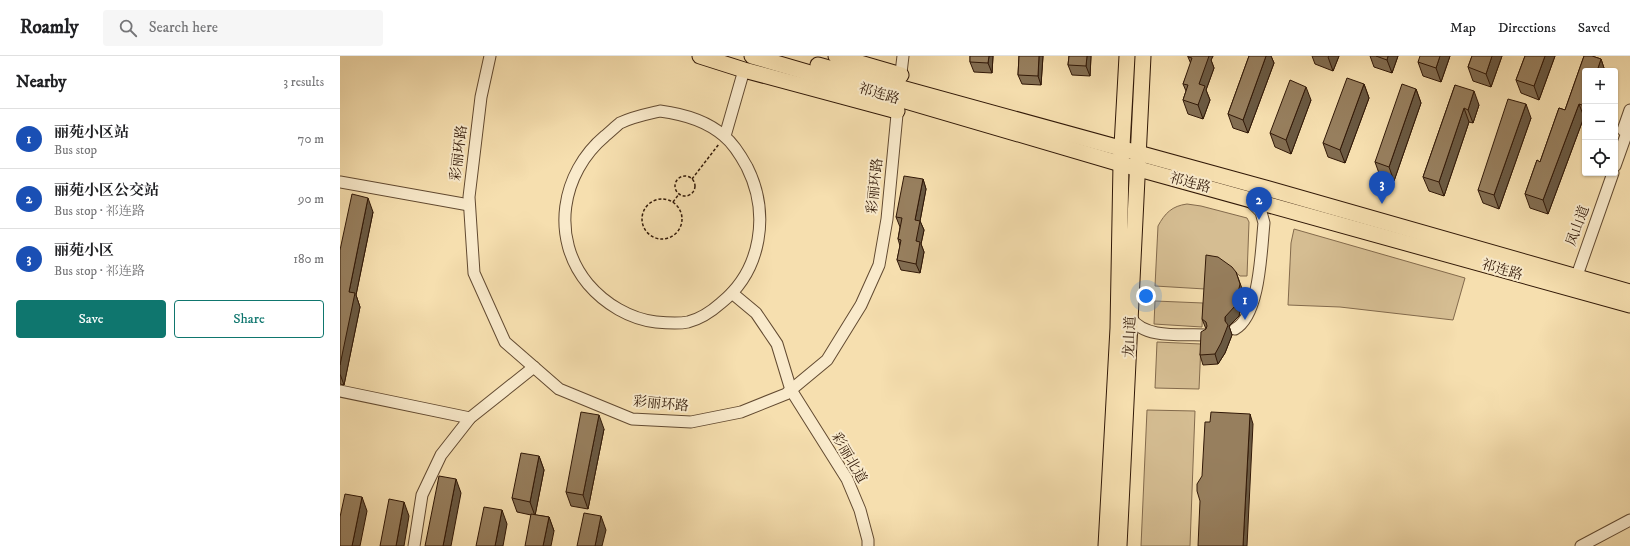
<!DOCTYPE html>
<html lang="en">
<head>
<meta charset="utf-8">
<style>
  body { margin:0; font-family:"IM FELL DW Pica","Noto Serif SC",serif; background:#f6f6f6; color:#202124 }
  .controls { position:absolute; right:12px; top:12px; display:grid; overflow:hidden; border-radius:4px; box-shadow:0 1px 3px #0004 }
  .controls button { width:36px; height:36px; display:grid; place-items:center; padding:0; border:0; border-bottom:1px solid #e0e0e0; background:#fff; color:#202124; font:20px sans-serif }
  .you { position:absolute; left:806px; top:240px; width:14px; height:14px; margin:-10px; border:3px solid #fff; border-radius:50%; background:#1a73e8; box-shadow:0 0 0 6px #1a73e833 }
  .badge { display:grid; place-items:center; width:26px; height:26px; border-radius:50%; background:#0f766e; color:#fff; font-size:13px; font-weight:700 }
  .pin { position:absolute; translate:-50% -33px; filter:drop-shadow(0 1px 2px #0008) }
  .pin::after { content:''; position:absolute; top:21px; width:14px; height:12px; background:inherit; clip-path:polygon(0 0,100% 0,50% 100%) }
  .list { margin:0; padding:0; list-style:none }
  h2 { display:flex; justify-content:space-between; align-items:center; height:52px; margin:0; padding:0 16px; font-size:17px }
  h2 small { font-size:13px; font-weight:400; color:#757577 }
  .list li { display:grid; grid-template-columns:26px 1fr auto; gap:12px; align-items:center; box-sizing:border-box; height:60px; padding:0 16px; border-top:1px solid #e0e0e0 }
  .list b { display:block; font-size:15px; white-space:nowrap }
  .list p { margin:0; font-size:13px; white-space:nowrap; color:#757577 }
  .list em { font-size:13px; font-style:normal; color:#757577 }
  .actions { display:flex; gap:8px; padding:12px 16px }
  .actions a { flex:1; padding:9px 0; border:1px solid #0f766e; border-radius:4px; text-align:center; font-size:14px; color:#0f766e }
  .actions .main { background:#0f766e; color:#fff }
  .icon { flex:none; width:22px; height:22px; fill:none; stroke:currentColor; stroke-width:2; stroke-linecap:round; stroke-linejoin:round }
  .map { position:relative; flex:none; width:1290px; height:490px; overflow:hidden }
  header { display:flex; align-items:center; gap:24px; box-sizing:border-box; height:56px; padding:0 20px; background:#fff; border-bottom:1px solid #e0e0e0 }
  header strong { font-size:19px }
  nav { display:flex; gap:22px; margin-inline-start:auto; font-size:14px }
  .search { width:280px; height:36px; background:#f6f6f6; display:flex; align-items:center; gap:10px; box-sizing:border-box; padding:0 14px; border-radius:4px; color:#757577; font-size:15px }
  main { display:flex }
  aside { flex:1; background:#fff }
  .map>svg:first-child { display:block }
  .green { fill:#d5bd92; stroke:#836a4c }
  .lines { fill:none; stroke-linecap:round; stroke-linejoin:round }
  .minor-casing { stroke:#624a31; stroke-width:13 }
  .major-casing { stroke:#311807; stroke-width:17 }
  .path { stroke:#311807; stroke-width:1.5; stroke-dasharray:3 2; stroke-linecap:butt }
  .minor { stroke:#f9eacb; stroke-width:11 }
  .major { stroke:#f6dfaf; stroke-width:15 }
  .wall { fill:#826d51; stroke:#311807 }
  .shaded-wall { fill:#6a5942; stroke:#311807 }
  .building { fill:#977f5e; stroke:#311807 }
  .labels { text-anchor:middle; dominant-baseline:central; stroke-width:4; stroke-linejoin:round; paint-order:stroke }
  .street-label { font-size:14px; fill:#311807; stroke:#f9eacb }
</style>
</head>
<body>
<header>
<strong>Roamly</strong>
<div class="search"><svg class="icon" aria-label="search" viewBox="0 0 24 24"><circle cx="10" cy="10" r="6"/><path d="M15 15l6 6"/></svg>Search here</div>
<nav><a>Map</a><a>Directions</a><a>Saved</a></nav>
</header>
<main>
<aside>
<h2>Nearby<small>3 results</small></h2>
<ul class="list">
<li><span class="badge" style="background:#1a4fb4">1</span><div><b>丽苑小区站</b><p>Bus stop</p></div><em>70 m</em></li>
<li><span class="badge" style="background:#1a4fb4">2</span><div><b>丽苑小区公交站</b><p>Bus stop · 祁连路</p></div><em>90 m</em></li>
<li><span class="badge" style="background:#1a4fb4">3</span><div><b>丽苑小区</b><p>Bus stop · 祁连路</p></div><em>180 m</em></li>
</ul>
<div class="actions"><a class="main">Save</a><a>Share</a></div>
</aside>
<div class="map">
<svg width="1290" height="490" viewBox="0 0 1290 490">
  <rect width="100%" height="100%" fill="#f6dfaf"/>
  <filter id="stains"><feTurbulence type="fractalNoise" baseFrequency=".005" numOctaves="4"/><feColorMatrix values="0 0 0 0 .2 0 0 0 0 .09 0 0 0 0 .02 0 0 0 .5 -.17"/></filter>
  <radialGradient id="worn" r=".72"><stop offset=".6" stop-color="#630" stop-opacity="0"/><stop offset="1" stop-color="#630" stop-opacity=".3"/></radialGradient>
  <g class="green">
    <path d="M847 148 861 150 907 162 909 166 907 220H900L890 211 865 233 815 230 818 170C825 157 832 150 847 148Z"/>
    <polygon points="954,173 1125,222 1113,264 1000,251 948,249 951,187"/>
    <polygon points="815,245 863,247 862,271 814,268"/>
    <polygon points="817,286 861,288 859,333 815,332"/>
    <polygon points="807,354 855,355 850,490 801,490"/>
  </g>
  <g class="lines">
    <defs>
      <g id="minor">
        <polyline points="150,0 141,41 129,141 134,217 165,286 219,333 292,363 351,366 401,356 446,338 487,304 521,249 539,209 547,163 558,48"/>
        <polyline points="560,25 563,0"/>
        <path d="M320 55C343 58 366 64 384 80 394 88 401 100 407 111 430 157 422 214 381 247 372 255 360 263 348 266 338 268 326 267 316 266 290 263 265 248 248 228 210 182 221 117 265 80 270 76 275 71 280 67 292 61 307 58 320 55Z"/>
        <polyline points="1283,74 1290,54"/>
        <polyline points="385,80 404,14"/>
        <polyline points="1275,110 1290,68"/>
        <polyline points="0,126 129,149"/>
        <polyline points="1234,228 1273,117"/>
        <polyline points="392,237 416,257 437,288 451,334 507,423 520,454 528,484 528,490"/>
        <path d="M791 262C804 283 842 278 864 279"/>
        <path d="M895 273C920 259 921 195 924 167L921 156 910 145"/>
        <polyline points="0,335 130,362"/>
        <polyline points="74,490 82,439 101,399 130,362 194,311"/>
        <polyline points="1241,490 1290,464"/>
      </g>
      <g id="major">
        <polyline points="360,0 404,14 557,55"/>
        <polyline points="412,0 781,108 1290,249"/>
        <polyline points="496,0 561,19"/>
        <polyline points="478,9 929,133 1290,236"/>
        <polyline points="766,490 778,272 781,108 787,0"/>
        <polyline points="779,490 803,0"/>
      </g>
    </defs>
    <use href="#minor" class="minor-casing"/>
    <use href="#major" class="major-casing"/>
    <g class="path">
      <circle cx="345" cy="130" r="10"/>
      <polyline points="352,123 379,88"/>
      <circle cx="322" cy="163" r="20"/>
      <polyline points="333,146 339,138"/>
    </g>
    <use href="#minor" class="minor"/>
    <use href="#major" class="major"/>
  </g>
  <g class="wall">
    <polygon points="630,0 653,0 652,17 634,16 630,6"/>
    <polygon points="679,0 703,0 701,29 682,28 678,19"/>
    <polygon points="729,0 751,0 750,20 732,19 728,9"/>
    <polygon points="848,0 873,0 871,4 874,12 866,34 870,44 863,63 848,58 843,44 846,35 843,28 851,8 848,1"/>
    <polygon points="909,0 931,0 934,7 908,77 893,72 888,58"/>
    <polygon points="972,0 999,0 993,15 975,8"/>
    <polygon points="1030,0 1058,0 1052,17 1034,11"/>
    <polygon points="1110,0 1101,26 1083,20 1078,6"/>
    <polygon points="1132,0 1162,0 1151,31 1133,25 1128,11"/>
    <polygon points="1185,0 1215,0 1199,44 1181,37 1176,24"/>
    <polygon points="1244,0 1252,0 1261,3 1265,15 1245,15 1245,62 1244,61 1208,158 1190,152 1185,138 1197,104 1200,106 1219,52 1225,54"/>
    <polygon points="1024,28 1029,42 1005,107 988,101 983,87"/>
    <polygon points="1115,29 1139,49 1133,67 1129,66 1104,140 1089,135 1083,121"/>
    <polygon points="1076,33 1081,47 1054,125 1040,120 1035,106"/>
    <polygon points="971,44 951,98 935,91 930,77"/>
    <polygon points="1191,62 1159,153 1143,147 1138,134"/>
    <polygon points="583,123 586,133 580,165 584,174 581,188 584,196 580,217 561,214 557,204 560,190 558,183 560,171 556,161"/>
    <polygon points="33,156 16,239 20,251 4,329 0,328 0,194"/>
    <polygon points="904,238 899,260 889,270 892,279 885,297 878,308 863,309 860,299 866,273 862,263"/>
    <polygon points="264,373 248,453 231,450 226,436"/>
    <polygon points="199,400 204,414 195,459 209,461 214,475 191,459 177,456 172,442"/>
  </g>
  <g class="shaded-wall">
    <polygon points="649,0 653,0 652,17 648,7"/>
    <polygon points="699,0 703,0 701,29 698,20"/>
    <polygon points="747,0 751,0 750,20 746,10"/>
    <polygon points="866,0 873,0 871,4 874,12 866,34 870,44 863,63 858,49 859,28"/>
    <polygon points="926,0 931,0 934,7 908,77 903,64"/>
    <polygon points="989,0 999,0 993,15 988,1"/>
    <polygon points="1048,0 1058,0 1052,17 1047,4"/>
    <polygon points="1100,0 1110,0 1101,26 1096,12"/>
    <polygon points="1152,0 1162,0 1151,31 1146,18"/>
    <polygon points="1205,0 1215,0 1199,44 1194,30"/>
    <polygon points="1261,3 1265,15 1257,15"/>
    <polygon points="1024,28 1029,42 1005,107 1000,94"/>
    <polygon points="966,31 971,44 951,98 946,84"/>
    <polygon points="1076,33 1081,47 1054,125 1049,111"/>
    <polygon points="1134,35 1139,49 1133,67 1128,54"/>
    <polygon points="1186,48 1191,62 1159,153 1154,139"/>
    <polygon points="1239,48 1244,61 1208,158 1203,144"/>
    <polygon points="1124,52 1129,66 1104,140 1099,126"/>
    <polygon points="583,123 586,133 580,165 584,174 581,188 584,196 580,217 576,208 576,185 575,164"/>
    <polygon points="28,142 33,156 16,239 20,251 4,329 0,318 0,309 9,236"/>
    <polygon points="896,216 904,238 899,260 889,270 892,279 885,297 878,308 875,298 885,265 885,261"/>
    <polygon points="910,358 913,368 907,490 903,490"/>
    <polygon points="259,359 264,373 248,453 243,439"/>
    <polygon points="199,400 204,414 195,460 190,446"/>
    <polygon points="116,423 121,437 111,490 103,490"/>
    <polygon points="22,441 27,455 20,490 12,490"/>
    <polygon points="64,446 69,460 64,490 56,490"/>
    <polygon points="162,454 167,468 163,490 155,490"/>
    <polygon points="261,460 266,474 262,490 255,490"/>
    <polygon points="209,461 214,475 211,490 203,490"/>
  </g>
  <g class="building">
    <polygon points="630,0 649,0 648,7 630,6"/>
    <polygon points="679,0 699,0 698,20 678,19"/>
    <polygon points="729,0 747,0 746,10 728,9"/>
    <polygon points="848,0 869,0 859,28 865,30 858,49 843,44 848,29 843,28 852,2 848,1"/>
    <polygon points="909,0 926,0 903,64 888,58"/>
    <polygon points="1036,0 1048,0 1047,4"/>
    <polygon points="1080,0 1100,0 1096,12 1078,6"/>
    <polygon points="1132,0 1152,0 1146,18 1128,11"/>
    <polygon points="1185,0 1205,0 1194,30 1176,24"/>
    <polygon points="1244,0 1252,0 1261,3 1257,15 1245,15 1245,50 1239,48 1203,144 1185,138 1197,104 1200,106 1219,52 1225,54"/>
    <polygon points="1007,22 1024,28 1000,94 983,87"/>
    <polygon points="950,24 966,31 946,84 930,77"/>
    <polygon points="1062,28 1076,33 1049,111 1035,106"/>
    <polygon points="1115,29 1134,35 1128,54 1124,52 1099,126 1083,121"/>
    <polygon points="1168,43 1186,48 1154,139 1138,134"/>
    <polygon points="564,120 583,123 575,164 580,165 576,185 580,186 576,208 557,204 561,184 558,183 562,162 556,161"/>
    <polygon points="12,138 28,142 9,236 15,237 0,309 0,194"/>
    <polygon points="866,199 878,201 892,211 896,216 900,228 895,250 885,261 885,265 888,269 881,287 875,298 860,299 861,276 866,273 867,270 866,266 862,263"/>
    <polygon points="241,356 259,359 243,439 226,436"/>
    <polygon points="871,356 910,358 903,490 858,490 860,445 857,435 857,428 862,420 865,366 870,366"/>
    <polygon points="181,397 199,400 190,446 172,442"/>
    <polygon points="99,420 116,423 103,490 85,490"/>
    <polygon points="5,438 22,441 12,490 0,490 0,461"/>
    <polygon points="49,443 64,446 56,490 40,490"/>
    <polygon points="144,451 162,454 155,490 136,490"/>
    <polygon points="244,457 261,460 255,490 237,490"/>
    <polygon points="191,458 209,461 203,490 185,490"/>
  </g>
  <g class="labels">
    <g class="street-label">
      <text transform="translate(539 38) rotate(17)">祁连路</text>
      <text transform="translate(119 97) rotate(-83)">彩丽环路</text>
      <text transform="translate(850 127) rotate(15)">祁连路</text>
      <text transform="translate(535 130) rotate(-84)">彩丽环路</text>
      <text transform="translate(1238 170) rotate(-70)">凤山道</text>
      <text transform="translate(1162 214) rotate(16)">祁连路</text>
      <text transform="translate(790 281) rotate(-87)">龙山道</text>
      <text transform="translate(321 348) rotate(5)">彩丽环路</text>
      <text transform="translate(509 402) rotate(60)">彩丽北道</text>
    </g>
  </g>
  <rect width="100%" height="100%" filter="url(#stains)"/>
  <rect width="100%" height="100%" fill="url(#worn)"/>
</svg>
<div class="controls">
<button>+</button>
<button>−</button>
<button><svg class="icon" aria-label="locate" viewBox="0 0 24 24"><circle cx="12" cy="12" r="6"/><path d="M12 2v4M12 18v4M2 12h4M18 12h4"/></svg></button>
</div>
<div class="you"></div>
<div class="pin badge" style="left:905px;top:264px;background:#1a4fb4">1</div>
<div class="pin badge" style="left:919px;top:164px;background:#1a4fb4">2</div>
<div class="pin badge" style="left:1042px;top:148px;background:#1a4fb4">3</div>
</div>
</main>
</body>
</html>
